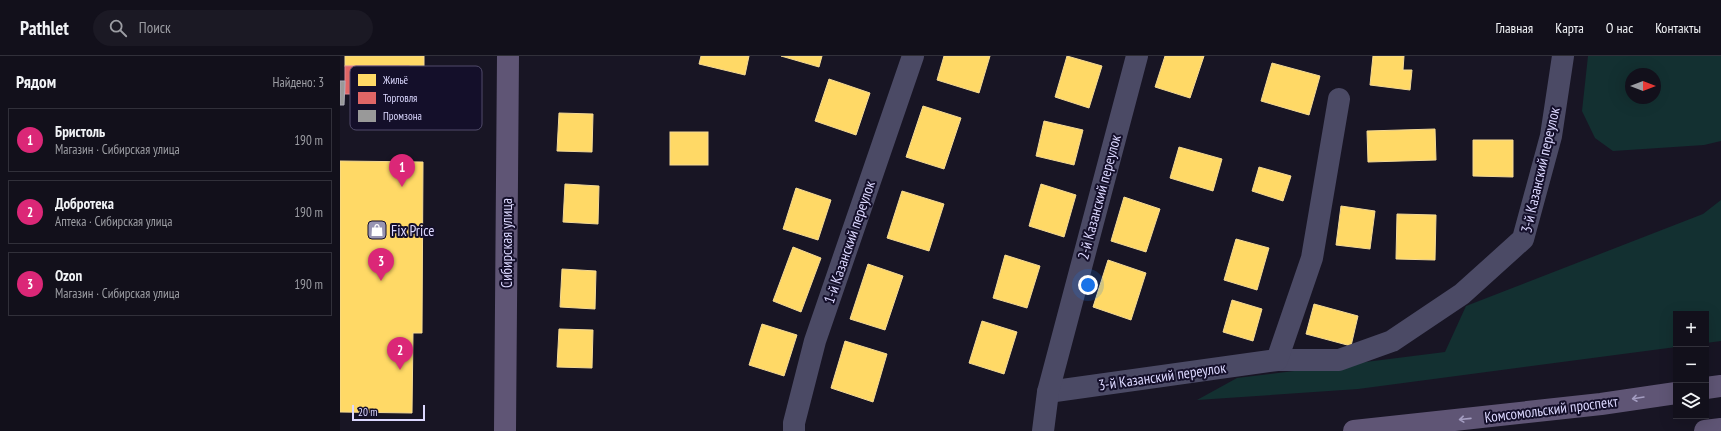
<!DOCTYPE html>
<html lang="ru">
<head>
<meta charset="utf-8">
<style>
  body { margin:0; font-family:"PT Sans Narrow",sans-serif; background:#1b1924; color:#f1f3f6 }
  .controls { position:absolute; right:12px; bottom:12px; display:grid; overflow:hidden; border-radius:0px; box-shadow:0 4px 16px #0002 }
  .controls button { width:36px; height:36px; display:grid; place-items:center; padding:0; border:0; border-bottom:1px solid #31303a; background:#12101b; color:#f1f3f6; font:20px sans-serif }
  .compass { position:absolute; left:1285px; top:12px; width:36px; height:36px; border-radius:50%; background:#12101b; box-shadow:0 4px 16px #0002; rotate:90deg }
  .scale { position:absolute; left:12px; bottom:10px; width:73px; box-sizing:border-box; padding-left:4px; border:2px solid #dcd8ff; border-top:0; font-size:11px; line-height:14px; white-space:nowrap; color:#dcd8ff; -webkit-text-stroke:3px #140f2a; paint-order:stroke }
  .you { position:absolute; left:748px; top:229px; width:14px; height:14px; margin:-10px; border:3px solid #fff; border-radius:50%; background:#1a73e8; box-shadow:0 0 0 6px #1a73e833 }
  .badge { display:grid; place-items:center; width:26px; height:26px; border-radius:50%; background:#db2777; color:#fff; font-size:13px; font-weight:700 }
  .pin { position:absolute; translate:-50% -33px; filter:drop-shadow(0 1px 2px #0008) }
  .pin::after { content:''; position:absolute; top:21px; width:14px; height:12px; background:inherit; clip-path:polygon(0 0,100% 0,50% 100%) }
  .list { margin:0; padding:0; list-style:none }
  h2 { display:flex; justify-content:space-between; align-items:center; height:52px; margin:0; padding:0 16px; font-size:17px }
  h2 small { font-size:13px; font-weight:400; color:#9c9da3 }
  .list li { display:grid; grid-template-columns:26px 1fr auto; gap:12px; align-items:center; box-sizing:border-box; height:64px; margin:0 8px 8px; padding:0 8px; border:1px solid #31303a; border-radius:0px }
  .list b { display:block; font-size:15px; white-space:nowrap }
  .list p { margin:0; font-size:13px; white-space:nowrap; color:#9c9da3 }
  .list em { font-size:13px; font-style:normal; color:#9c9da3 }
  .icon { flex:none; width:22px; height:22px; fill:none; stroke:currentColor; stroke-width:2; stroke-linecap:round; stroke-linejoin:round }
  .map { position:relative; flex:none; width:1381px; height:375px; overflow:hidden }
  header { display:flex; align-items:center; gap:24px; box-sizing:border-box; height:56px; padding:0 20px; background:#12101b; border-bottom:1px solid #31303a }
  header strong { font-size:19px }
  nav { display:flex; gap:22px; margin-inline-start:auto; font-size:14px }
  .search { width:280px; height:36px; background:#1b1924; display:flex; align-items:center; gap:10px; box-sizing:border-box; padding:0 14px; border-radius:22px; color:#9c9da3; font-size:15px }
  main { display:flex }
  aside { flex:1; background:#12101b }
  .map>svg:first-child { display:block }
  .green { fill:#133031; fill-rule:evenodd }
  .homes { fill:#ffd966; stroke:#f4d994 }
  .shops { fill:#e06666; stroke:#df8894 }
  .industry { fill:#999; stroke:#adacb8 }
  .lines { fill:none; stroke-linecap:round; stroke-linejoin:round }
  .minor { stroke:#4b4a65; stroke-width:22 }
  .major { stroke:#5f5575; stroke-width:22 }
  .oneway { stroke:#a49dc1 }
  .labels { text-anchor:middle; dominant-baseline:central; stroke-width:4; stroke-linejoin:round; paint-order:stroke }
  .street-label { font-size:15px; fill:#dcd8ff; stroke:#140f2a }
  .poi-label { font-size:15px; fill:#dcd8ff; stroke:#140f2a; text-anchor:start }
  .key { fill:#140f2a; stroke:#504b6a; stroke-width:1 }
  .key-label { font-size:11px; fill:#dcd8ff }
</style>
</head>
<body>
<header>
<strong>Pathlet</strong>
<div class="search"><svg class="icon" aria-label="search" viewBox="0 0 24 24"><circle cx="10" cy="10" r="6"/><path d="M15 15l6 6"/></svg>Поиск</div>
<nav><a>Главная</a><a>Карта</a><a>О нас</a><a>Контакты</a></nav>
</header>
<main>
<aside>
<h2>Рядом<small>Найдено: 3</small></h2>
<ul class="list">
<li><span class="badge">1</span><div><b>Бристоль</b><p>Магазин · Сибирская улица</p></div><em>190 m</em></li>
<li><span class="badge">2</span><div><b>Добротека</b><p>Аптека · Сибирская улица</p></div><em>190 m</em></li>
<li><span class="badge">3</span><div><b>Ozon</b><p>Магазин · Сибирская улица</p></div><em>190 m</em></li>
</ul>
</aside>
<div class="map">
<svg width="1381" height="375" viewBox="0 0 1381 375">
  <rect width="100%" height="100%" fill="#181524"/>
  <g class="green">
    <path d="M1248 0H1381V85L1364 89 1273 95 1255 82 1242 55ZM1291 18H1315V42H1291Z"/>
    <polygon points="1381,144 1381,285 1366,287 1366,258 1336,258 1336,291 1018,333 857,344 897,322 1105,296 1126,250 1363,158"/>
  </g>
  <g class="homes">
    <rect x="5" y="0" width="79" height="10"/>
    <polygon points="361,0 409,0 405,19 359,8"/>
    <polygon points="441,0 482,0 479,11"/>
    <polygon points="604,0 650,0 639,37 597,24"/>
    <polygon points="727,0 762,10 749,52 715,41"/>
    <polygon points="825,0 864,0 850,42 815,31"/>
    <polygon points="1033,0 1064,0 1063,14 1072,14 1070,34 1030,29"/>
    <polygon points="932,7 980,20 969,59 921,45"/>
    <polygon points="489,23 530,37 516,79 475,65"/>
    <polygon points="583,50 621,62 604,113 566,101"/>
    <polygon points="219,57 253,58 252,96 217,95"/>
    <polygon points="704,65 743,74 734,109 696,100"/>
    <polygon points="1095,73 1096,104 1028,106 1027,75"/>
    <rect x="330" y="76" width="38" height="33"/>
    <polygon points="1133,84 1173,84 1173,121 1133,120"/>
    <polygon points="839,91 882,103 873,135 830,122"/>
    <polygon points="0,105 83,106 82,277 73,277 72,357 0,356"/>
    <polygon points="919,111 951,120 943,145 912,135"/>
    <polygon points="225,128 259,130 258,168 223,166"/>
    <polygon points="701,128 736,139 724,181 689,170"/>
    <polygon points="456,132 491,144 478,184 443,173"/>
    <polygon points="562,135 604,148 589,195 547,182"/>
    <polygon points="784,141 820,153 806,196 771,185"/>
    <polygon points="1001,150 1035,155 1030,193 996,189"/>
    <polygon points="1057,158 1096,159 1095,204 1056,203"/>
    <polygon points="896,183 929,192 917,234 884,224"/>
    <polygon points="453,191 481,202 461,256 433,245"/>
    <polygon points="665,199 700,210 687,252 653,242"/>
    <polygon points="768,204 806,217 791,264 753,251"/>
    <polygon points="528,208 563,220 545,274 510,263"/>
    <polygon points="222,213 256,215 255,253 220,251"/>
    <polygon points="892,244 922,253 913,285 883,276"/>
    <polygon points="974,248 1018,260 1011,290 966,278"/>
    <polygon points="642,265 677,276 664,318 629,307"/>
    <polygon points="422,268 457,279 444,320 409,309"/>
    <polygon points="219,273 253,274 252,312 217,311"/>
    <polygon points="505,285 547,298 533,346 491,332"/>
  </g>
  <rect class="shops" x="5" y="10" width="64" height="28"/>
  <polygon class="industry" points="0,25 5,25 4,49 0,49"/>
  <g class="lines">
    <g class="minor">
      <polyline points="937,304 999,304 1052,285 1122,238 1183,183 1211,80 1223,0"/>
      <polyline points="708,336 937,304 972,202 999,43"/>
      <polyline points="454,375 454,367 475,285 573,0"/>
      <polyline points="703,375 708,336 797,0"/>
    </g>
    <g class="major">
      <polyline points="1366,332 1381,330"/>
      <polyline points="165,375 168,0"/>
      <polyline points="1014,375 1261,348 1336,337"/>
      <polyline points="1365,375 1381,373"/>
    </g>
  </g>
  <defs><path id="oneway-shaft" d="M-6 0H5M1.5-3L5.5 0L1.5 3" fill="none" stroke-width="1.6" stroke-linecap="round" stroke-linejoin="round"/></defs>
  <g class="oneway">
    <use href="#oneway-shaft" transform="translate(1298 342) rotate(171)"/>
    <use href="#oneway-shaft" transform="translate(1125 363) rotate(174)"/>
  </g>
  <defs>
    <symbol id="shop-square" viewBox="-11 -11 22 22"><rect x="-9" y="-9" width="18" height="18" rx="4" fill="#9794b2" stroke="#140f2a"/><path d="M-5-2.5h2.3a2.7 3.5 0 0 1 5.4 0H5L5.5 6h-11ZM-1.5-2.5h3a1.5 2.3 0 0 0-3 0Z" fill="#fff"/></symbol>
  </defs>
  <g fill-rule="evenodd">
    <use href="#shop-square" x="26" y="163" width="22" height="22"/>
  </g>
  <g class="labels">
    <g class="street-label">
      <text transform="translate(1200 114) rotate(-77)">3-й Казанский переулок</text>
      <text transform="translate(759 141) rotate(-75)">2-й Казанский переулок</text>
      <text transform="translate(509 186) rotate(-71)">1-й Казанский переулок</text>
      <text transform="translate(166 187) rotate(-90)">Сибирская улица</text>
      <text transform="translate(822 320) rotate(-8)">3-й Казанский переулок</text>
      <text transform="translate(1211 353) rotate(-7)">Комсомольский проспект</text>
    </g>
    <g class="poi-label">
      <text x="51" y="174">Fix Price</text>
    </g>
  </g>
  <rect x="10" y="10" width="132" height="64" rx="6" class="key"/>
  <rect x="18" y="18" width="18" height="12" fill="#ffd966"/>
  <rect x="18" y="36" width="18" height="12" fill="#e06666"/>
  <rect x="18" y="54" width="18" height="12" fill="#999"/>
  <g class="key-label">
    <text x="43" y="28">Жильё</text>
    <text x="43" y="46">Торговля</text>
    <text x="43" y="64">Промзона</text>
  </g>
</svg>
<div class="controls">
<button>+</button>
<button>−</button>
<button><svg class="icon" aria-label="layers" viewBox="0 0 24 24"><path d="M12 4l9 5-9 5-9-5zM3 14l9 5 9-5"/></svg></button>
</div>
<svg class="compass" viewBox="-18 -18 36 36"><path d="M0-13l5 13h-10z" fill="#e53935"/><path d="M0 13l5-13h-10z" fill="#9c9da3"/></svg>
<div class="scale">20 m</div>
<div class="you"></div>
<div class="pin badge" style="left:62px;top:131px">1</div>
<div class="pin badge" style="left:60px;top:314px">2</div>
<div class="pin badge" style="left:41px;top:225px">3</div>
</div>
</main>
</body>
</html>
